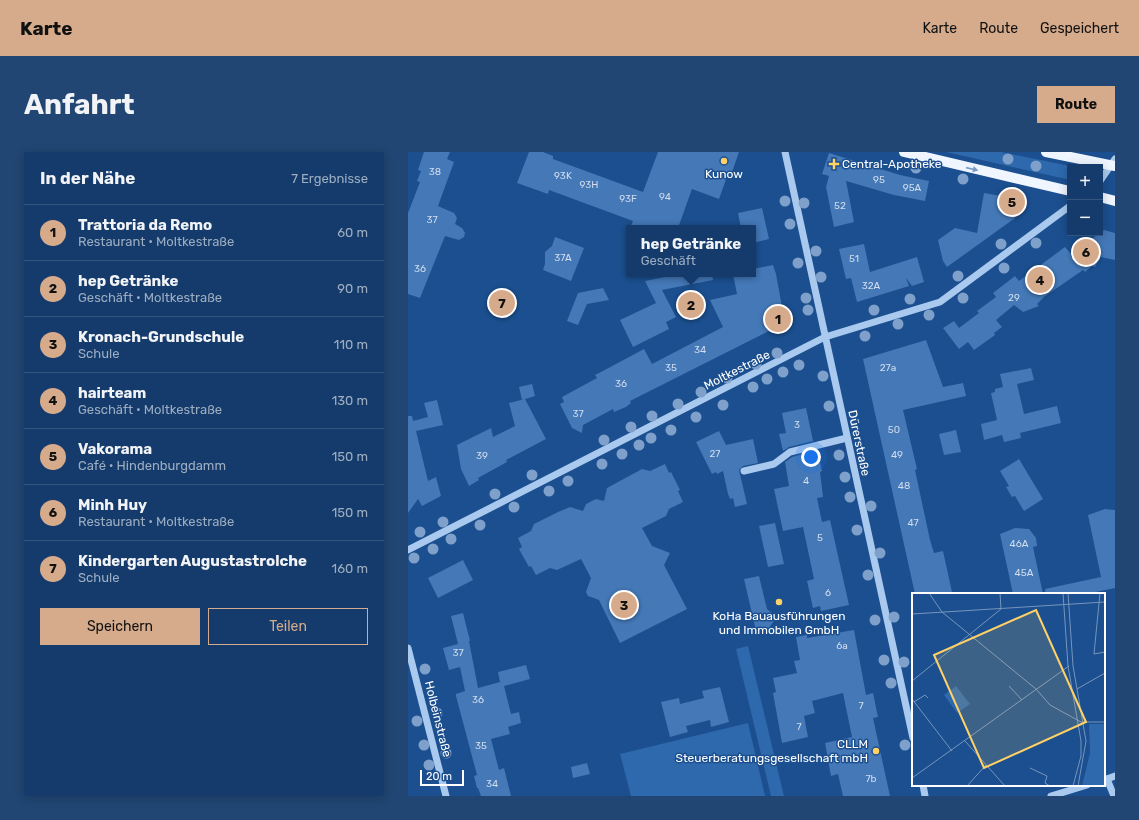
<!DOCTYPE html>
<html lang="de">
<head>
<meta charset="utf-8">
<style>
  body { margin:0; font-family:Rubik,sans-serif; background:#214673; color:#f1f3f6 }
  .controls { position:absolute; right:12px; top:12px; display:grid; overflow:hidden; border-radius:0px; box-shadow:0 2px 10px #0003 }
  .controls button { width:36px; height:36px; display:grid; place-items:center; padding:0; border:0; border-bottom:1px solid #33557e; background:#143b6b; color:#f1f3f6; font:20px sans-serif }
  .scale { position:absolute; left:12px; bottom:10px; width:44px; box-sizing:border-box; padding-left:4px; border:2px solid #fff; border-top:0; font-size:11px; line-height:14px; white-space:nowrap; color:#fff; -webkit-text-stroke:3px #1b4f8f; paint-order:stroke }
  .you { position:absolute; left:403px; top:305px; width:14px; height:14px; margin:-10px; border:3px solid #fff; border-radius:50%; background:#1a73e8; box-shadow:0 0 0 6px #1a73e833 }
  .badge { display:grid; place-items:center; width:26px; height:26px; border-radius:50%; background:#d6ab8b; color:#111; font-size:13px; font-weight:700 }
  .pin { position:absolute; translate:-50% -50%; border:2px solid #fff; box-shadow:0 1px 4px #0006 }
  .popup { position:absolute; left:218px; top:73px; width:130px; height:52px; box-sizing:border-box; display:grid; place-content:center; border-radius:0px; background:#143b6b; filter:drop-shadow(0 1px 3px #0005); font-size:13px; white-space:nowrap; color:#9dadc1 }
  .popup b { font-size:15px; color:#f1f3f6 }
  .popup::after { content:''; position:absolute; left:50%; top:100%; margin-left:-8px; border:8px solid transparent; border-top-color:#143b6b }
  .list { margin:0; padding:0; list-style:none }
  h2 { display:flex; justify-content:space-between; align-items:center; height:52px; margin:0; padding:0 16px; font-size:17px }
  h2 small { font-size:13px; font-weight:400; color:#9dadc1 }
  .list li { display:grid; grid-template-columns:26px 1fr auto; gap:12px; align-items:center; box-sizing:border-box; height:56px; padding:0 16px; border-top:1px solid #33557e }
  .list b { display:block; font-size:15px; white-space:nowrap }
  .list p { margin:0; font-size:13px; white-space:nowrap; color:#9dadc1 }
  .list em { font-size:13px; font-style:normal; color:#9dadc1 }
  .actions { display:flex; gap:8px; padding:12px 16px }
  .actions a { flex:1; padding:9px 0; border:1px solid #d6ab8b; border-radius:0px; text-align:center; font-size:14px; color:#d6ab8b }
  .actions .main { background:#d6ab8b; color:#111 }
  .map { position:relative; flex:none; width:707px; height:644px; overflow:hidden; border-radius:0px }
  header { display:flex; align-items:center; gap:24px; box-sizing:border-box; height:56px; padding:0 20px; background:#d6ab8b; color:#111 }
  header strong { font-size:19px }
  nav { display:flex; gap:22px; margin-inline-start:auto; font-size:14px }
  .intro { display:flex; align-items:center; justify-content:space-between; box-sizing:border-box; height:96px; padding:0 24px }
  h1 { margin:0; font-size:28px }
  .button { padding:10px 18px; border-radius:0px; background:#d6ab8b; color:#111; font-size:14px; font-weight:700 }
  main { display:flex; gap:24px; padding:0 24px }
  aside { flex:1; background:#143b6b; border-radius:0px; box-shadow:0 2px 10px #0003 }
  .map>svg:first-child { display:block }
  .green { fill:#2e69ad }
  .building { fill:#4478b7 }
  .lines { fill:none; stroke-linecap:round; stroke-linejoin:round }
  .minor { stroke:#a9c9ee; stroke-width:7 }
  .major { stroke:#f0f6ff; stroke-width:10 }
  .tree { fill:#7ea0ca }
  .oneway { fill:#7b9ac1 }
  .poi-dot { fill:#ffd166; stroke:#1b4f8f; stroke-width:1.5 }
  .labels { text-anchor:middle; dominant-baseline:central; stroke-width:3; stroke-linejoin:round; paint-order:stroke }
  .number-label { font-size:10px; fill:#d0dded }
  .poi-label { font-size:12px; fill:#fff; stroke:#1b4f8f }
  .street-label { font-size:12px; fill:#fff; stroke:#1b4f8f }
  .inset-road { fill:none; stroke:#7695bc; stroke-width:1 }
  .view { fill:#ffd166; fill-opacity:0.15; stroke:#ffd166; stroke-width:2 }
  .inset-edge { fill:none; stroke:#fff; stroke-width:2 }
</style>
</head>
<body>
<header>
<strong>Karte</strong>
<nav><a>Karte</a><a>Route</a><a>Gespeichert</a></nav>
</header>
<div class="intro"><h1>Anfahrt</h1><a class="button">Route</a></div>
<main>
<aside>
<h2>In der Nähe<small>7 Ergebnisse</small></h2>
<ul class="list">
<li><span class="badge">1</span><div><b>Trattoria da Remo</b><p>Restaurant · Moltkestraße</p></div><em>60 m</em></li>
<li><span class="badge">2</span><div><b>hep Getränke</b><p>Geschäft · Moltkestraße</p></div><em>90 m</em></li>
<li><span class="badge">3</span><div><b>Kronach-Grundschule</b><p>Schule</p></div><em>110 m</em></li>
<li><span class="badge">4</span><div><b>hairteam</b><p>Geschäft · Moltkestraße</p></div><em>130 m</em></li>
<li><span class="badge">5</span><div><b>Vakorama</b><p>Café · Hindenburgdamm</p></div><em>150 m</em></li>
<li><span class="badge">6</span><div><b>Minh Huy</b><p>Restaurant · Moltkestraße</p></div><em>150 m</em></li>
<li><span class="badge">7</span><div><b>Kindergarten Augustastrolche</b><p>Schule</p></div><em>160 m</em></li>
</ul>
<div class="actions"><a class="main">Speichern</a><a>Teilen</a></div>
</aside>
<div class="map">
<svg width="707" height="644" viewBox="0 0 707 644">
  <rect width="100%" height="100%" fill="#1b4f8f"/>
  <g class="green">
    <polygon points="538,0 593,0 667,15 662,15 662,28"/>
    <polygon points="340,494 376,644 363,644 328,497"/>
    <polygon points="340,571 357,644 223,644 212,602"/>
  </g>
  <g class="building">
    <polygon points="16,0 42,0 39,7 46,10 30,54 46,61 49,66 47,72 54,76 57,81 56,85 51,88 37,84 12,146 0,142 0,61 12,30 9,29 13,19 10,18"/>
    <polygon points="121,0 135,0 145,4 145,7 235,40 250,0 331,0 322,26 321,19 311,47 284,37 270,76 222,76 225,69 141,38 140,42 109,31"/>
    <polygon points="421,1 492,23 521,29 517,49 486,43 438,29 446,70 426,75 418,35 421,24 414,22"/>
    <polygon points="576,41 610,47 607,66 539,115 535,109 530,88 547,76 569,81"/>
    <polygon points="354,56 361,87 345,91 345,76 333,76 330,61"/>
    <polygon points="696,78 707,81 707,108 693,105 687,115 684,114 677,120 675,118 636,145 629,152 631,154 615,160 606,153 588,168 594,175 586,181 587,183 566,198 560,190 551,197 535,176 546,169 551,176 571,161 569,159 588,145 585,141 607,124 611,129 657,95 663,102"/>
    <polygon points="147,85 176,96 163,129 135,118 137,112 137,100 144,94"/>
    <polygon points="456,92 462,120 509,105 516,130 504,134 498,126 501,134 449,150 443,126 438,127 431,97"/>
    <polygon points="365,113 368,122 377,171 222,249 223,251 218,255 206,260 205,257 175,273 174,281 164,276 152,252 156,250 154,245 189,226 187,223 193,220 236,197 244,212 315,175 302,148 329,142 325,122 345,122 345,117"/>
    <polygon points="273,122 304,122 305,128 254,138 268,165 258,170 261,177 225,195 212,168 248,151 237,129"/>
    <polygon points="195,136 201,148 179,152 170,173 159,169 170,141"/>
    <polygon points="518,188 535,235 555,231 558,244 495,258 509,317 507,318 522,388 526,401 535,399 544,440 533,442 507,442 455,207"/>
    <polygon points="623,216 626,228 609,232 616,262 649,254 653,271 612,281 613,286 596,290 594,283 576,288 573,272 589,268 583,241 587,240 587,237 595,235 592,222"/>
    <polygon points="124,232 127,244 114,248 111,235"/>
    <polygon points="117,247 138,287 98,308 99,310 70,326 71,328 61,334 53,317 49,293 83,276 85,285 107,274 101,251"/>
    <polygon points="29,248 35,273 8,279 20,329 28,325 33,344 14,354 10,347 0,361 0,264 4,264 5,269 20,265 16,251"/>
    <polygon points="398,256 405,289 381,295 375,299 371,282 378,281 374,261"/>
    <polygon points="548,278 553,300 536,303 531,282"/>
    <polygon points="311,279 318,293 345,287 350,311 335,314 331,318 339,352 327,355 325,346 322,347 320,342 315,319 309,322 308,320 304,322 288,290"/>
    <polygon points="407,299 408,307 411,306 414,319 412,320 415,345 409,346 414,370 422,368 441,453 413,459 412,454 405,456 399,429 406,427 395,375 375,379 366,337 381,334 377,310 384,305"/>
    <polygon points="611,307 635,347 616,359 607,344 604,345 598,335 601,334 592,319"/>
    <polygon points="257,312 261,321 263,320 272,338 270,339 275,350 261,357 258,364 234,376 244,394 262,401 256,413 279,457 212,491 191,448 180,444 178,440 183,426 173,407 149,418 142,416 128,423 123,414 121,415 111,397 114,395 110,386 123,379 126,372 150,360 162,355 175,359 178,352 188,347 196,349 199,336 234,317 242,319"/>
    <polygon points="697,357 707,358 707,436 678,442 638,442 637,437 693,425 680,363"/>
    <polygon points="367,371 376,412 360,415 351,374"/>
    <polygon points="607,376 621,377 628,386 629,394 625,395 635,442 605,442 592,382"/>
    <polygon points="55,408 65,428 30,446 20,426"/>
    <polygon points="351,424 359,457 365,462 367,467 361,476 348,479 336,427"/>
    <polygon points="55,461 62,489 61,489 70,536 92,530 90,520 118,513 122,527 96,534 103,562 111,560 113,571 100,575 102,582 83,587 91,618 96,616 103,644 73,644 70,636 69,636 66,624 69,623 48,544 48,542 57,539 52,515 41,518 35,496 50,492 43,464"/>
    <polygon points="446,478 458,543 465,541 470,565 465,566 482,644 435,644 430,622 423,624 417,591 444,585 435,541 404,549 407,561 396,564 400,585 374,591 365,541 368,540 365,526 389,521 386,509 392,508 388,485 399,483 399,486"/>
    <polygon points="312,535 321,570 303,575 302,568 278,574 280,580 262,585 253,550 271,546 272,552 296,546 294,539"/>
    <polygon points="179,611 182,622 165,626 163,615"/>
  </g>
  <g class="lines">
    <g class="minor">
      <polyline points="377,0 505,586"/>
      <polyline points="692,29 707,7"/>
      <polyline points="336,319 366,312 382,300 439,286"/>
      <polyline points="0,398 417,185 532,150 662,54"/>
      <polyline points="0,496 38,644"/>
      <polyline points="699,627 706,644"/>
      <polyline points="696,628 707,624"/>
      <polyline points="515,633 517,644"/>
      <polyline points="643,644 679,633"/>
    </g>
    <g class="major">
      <polyline points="496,0 662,39"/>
      <polyline points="638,0 707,14"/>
      <polyline points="692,45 707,49"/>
    </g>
  </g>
  <g class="tree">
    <circle cx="600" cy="7" r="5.5"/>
    <circle cx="628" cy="14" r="5.5"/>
    <circle cx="508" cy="16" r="5.5"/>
    <circle cx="555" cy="27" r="5.5"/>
    <circle cx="377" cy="49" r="5.5"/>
    <circle cx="396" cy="51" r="5.5"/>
    <circle cx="382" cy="72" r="5.5"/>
    <circle cx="628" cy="91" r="5.5"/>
    <circle cx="593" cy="92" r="5.5"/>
    <circle cx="408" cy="99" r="5.5"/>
    <circle cx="390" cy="111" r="5.5"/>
    <circle cx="596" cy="116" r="5.5"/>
    <circle cx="550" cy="124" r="5.5"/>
    <circle cx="413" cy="125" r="5.5"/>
    <circle cx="398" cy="146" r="5.5"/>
    <circle cx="555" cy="146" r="5.5"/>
    <circle cx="502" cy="147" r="5.5"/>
    <circle cx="400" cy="158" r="5.5"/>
    <circle cx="466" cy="158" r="5.5"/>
    <circle cx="521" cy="163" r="5.5"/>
    <circle cx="490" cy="172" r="5.5"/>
    <circle cx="457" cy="184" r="5.5"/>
    <circle cx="369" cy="201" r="5.5"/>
    <circle cx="348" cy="212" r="5.5"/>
    <circle cx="391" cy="213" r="5.5"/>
    <circle cx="375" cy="220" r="5.5"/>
    <circle cx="415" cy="224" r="5.5"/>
    <circle cx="319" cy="226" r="5.5"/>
    <circle cx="359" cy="227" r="5.5"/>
    <circle cx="345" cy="235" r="5.5"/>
    <circle cx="293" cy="240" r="5.5"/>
    <circle cx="270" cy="252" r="5.5"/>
    <circle cx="315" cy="253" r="5.5"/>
    <circle cx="421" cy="254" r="5.5"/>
    <circle cx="244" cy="264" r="5.5"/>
    <circle cx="288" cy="265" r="5.5"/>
    <circle cx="223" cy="275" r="5.5"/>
    <circle cx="263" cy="278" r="5.5"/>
    <circle cx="243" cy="286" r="5.5"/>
    <circle cx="196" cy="288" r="5.5"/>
    <circle cx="231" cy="293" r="5.5"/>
    <circle cx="214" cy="302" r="5.5"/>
    <circle cx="431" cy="303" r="5.5"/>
    <circle cx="194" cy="312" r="5.5"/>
    <circle cx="124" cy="323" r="5.5"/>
    <circle cx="437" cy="325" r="5.5"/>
    <circle cx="160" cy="329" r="5.5"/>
    <circle cx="141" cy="339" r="5.5"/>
    <circle cx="87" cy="342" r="5.5"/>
    <circle cx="442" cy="345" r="5.5"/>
    <circle cx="463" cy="354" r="5.5"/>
    <circle cx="106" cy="355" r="5.5"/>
    <circle cx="35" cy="370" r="5.5"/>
    <circle cx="72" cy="373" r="5.5"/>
    <circle cx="449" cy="378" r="5.5"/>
    <circle cx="12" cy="380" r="5.5"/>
    <circle cx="43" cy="387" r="5.5"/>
    <circle cx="25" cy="397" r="5.5"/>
    <circle cx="472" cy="401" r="5.5"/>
    <circle cx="6" cy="406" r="5.5"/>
    <circle cx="460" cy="423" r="5.5"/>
    <circle cx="486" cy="465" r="5.5"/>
    <circle cx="467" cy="468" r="5.5"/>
    <circle cx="476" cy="508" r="5.5"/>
    <circle cx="496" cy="510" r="5.5"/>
    <circle cx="17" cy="517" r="5.5"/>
    <circle cx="483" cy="531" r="5.5"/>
    <circle cx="29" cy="561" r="5.5"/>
    <circle cx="9" cy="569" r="5.5"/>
    <circle cx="16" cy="593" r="5.5"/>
    <circle cx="497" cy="593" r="5.5"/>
    <circle cx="38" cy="601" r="5.5"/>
    <circle cx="21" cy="613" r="5.5"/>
  </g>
  <defs><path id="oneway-solid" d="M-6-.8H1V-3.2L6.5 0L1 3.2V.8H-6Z"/></defs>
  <use class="oneway" href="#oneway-solid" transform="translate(564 17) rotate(13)"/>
  <g class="poi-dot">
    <circle cx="316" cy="9" r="4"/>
    <path d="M424 6h4v4h4v4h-4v4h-4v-4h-4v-4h4z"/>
    <circle cx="371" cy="450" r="4"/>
    <circle cx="468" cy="599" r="4"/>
  </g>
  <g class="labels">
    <g class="number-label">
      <text x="27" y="20">38</text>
      <text x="155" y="24">93K</text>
      <text x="471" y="28">95</text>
      <text x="181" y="33">93H</text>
      <text x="504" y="36">95A</text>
      <text x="257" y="45">94</text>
      <text x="220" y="47">93F</text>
      <text x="432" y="54">52</text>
      <text x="24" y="68">37</text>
      <text x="155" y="106">37A</text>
      <text x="446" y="107">51</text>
      <text x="12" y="117">36</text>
      <text x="463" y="134">32A</text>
      <text x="606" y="146">29</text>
      <text x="292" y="198">34</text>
      <text x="263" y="216">35</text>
      <text x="480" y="216">27a</text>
      <text x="213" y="232">36</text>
      <text x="170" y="262">37</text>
      <text x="389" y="273">3</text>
      <text x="486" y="278">50</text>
      <text x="307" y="302">27</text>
      <text x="489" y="303">49</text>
      <text x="74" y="304">39</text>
      <text x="398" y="329">4</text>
      <text x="496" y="334">48</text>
      <text x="505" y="371">47</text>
      <text x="412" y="386">5</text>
      <text x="611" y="392">46A</text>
      <text x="616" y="421">45A</text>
      <text x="420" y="441">6</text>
      <text x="434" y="494">6a</text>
      <text x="50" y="501">37</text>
      <text x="70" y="548">36</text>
      <text x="453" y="554">7</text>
      <text x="391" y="575">7</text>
      <text x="73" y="594">35</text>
      <text x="463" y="627">7b</text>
      <text x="84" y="632">34</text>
    </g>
    <g class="poi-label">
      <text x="434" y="12" text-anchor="start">Central-Apotheke</text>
      <text x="316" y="22">Kunow</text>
      <text x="371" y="464">KoHa Bauausführungen<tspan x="371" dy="14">und Immobilen GmbH</tspan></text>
      <text x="460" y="592" text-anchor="end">CLLM<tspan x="460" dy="14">Steuerberatungsgesellschaft mbH</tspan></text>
    </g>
    <g class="street-label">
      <text transform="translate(329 218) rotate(-27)">Moltkestraße</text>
      <text transform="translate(451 291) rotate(78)">Dürerstraße</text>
      <text transform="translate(30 567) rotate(76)">Holbeinstraße</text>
    </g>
  </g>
  <g transform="translate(504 441)">
    <rect width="193" height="193" fill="#1b4f8f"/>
    <path d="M44 93 58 111 45 120 32 102ZM177 131H193V193H170L178 160Z" fill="#2e69ad"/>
    <path class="inset-road" d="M17 0 30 19 124 96 138 112 169 129H193M88 0 89 16M151 0 156 73 169 148V163L161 193M156 0 161 73 174 148 166 193M188 0 182 61 193 59M0 21 193 9M0 88 89 16M97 93 110 107M165 96 193 80M0 106 40 158M2 109 13 102 16 105M53 148 93 193M118 175 135 183 133 190 138 193M0 185 157 73M55 193 74 172"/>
    <path class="view" d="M124 17 174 129 72 175 22 62Z"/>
    <rect width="193" height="193" class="inset-edge"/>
  </g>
</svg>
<div class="controls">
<button>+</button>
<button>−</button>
</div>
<div class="scale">20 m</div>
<div class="you"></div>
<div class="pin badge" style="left:370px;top:167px">1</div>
<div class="pin badge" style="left:283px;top:153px">2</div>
<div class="popup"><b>hep Getränke</b>Geschäft</div>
<div class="pin badge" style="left:216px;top:453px">3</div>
<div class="pin badge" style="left:632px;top:128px">4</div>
<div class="pin badge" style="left:604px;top:50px">5</div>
<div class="pin badge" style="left:678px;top:100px">6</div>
<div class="pin badge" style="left:94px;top:151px">7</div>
</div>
</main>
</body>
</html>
